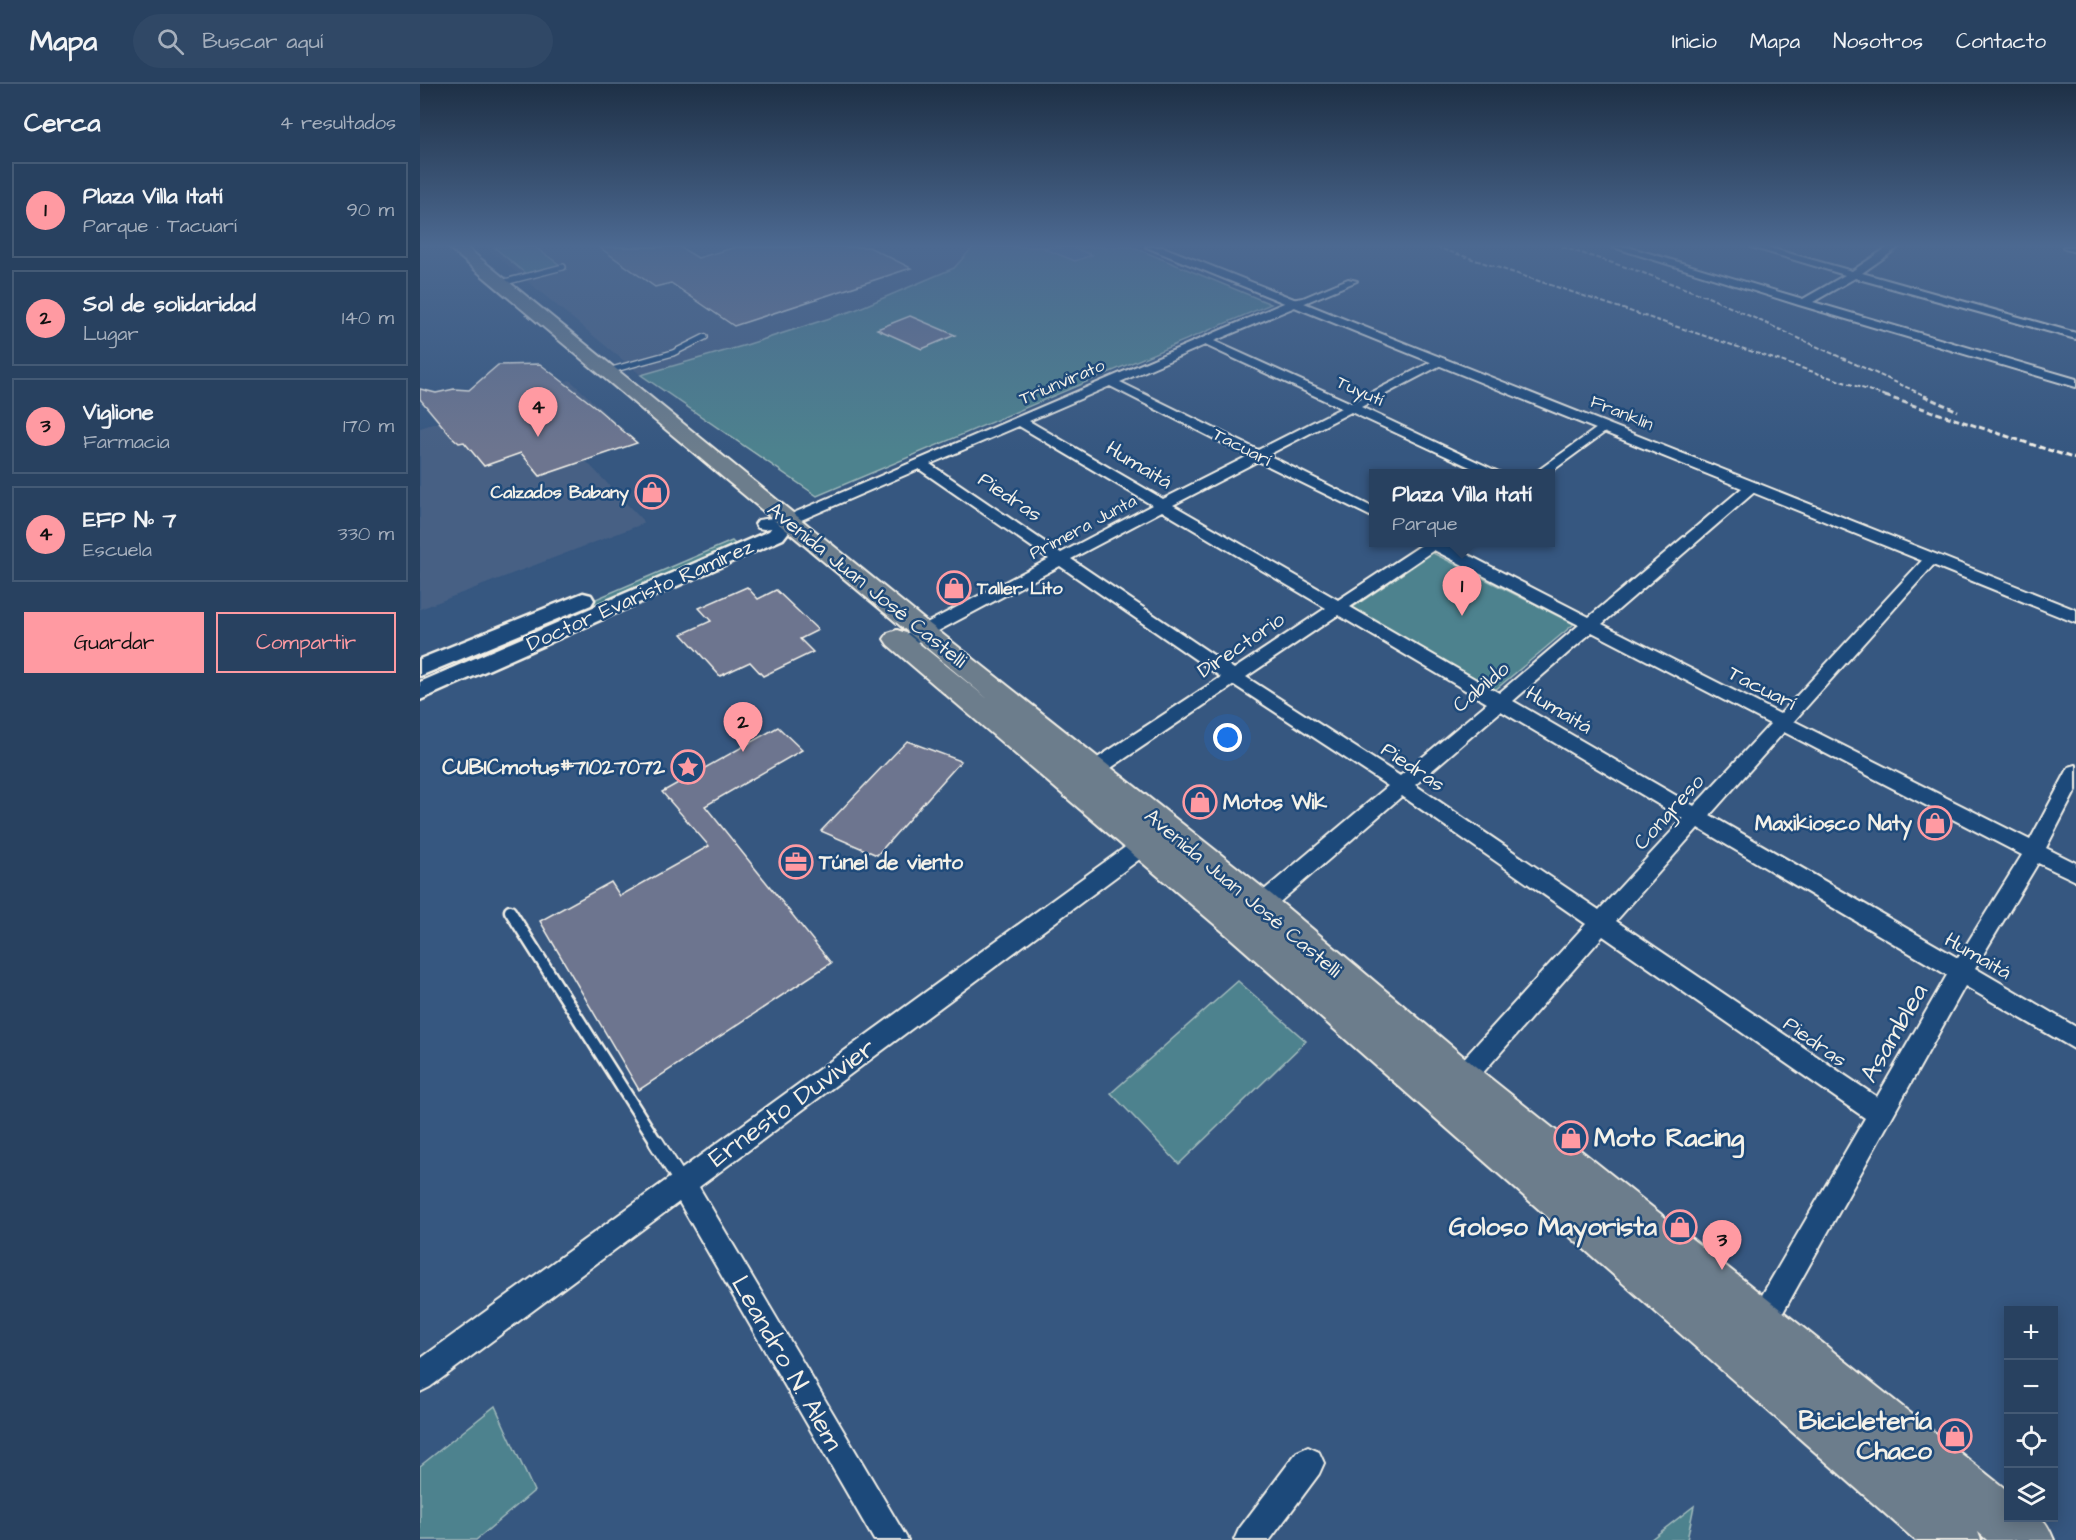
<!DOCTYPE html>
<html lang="es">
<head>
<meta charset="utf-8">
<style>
  body { margin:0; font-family:"Architects Daughter",sans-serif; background:#304866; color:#f1f3f6 }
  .controls { position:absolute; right:18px; bottom:18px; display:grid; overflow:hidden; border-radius:0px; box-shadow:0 3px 15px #0003 }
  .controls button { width:54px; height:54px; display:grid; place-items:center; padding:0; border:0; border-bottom:2px solid #445a75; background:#284160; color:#f1f3f6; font:30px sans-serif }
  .you { position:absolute; left:808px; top:654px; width:21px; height:21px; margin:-15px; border:4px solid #fff; border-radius:50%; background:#1a73e8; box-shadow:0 0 0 9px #1a73e833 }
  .badge { display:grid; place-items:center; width:39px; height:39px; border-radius:50%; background:#ff9aa2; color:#111; font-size:20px; font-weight:700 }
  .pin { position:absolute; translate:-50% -50px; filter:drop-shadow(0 2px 3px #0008) }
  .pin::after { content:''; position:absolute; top:32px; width:21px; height:18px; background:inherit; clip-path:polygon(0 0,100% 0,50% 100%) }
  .popup { position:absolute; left:949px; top:385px; width:186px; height:78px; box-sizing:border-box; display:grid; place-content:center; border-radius:0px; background:#284160; filter:drop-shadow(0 2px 4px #0005); font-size:20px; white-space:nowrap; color:#a5afbd }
  .popup b { font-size:22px; color:#f1f3f6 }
  .popup::after { content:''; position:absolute; left:50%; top:100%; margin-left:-12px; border:12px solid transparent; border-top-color:#284160 }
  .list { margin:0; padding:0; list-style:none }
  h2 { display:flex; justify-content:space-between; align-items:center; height:78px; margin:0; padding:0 24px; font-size:26px }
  h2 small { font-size:20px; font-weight:400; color:#a5afbd }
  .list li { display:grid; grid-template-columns:39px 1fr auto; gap:18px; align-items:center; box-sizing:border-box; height:96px; margin:0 12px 12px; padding:0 12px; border:2px solid #445a75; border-radius:0px }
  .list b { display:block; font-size:22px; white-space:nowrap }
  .list p { margin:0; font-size:20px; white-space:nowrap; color:#a5afbd }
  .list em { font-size:20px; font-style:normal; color:#a5afbd }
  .actions { display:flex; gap:12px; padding:18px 24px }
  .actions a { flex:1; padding:14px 0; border:2px solid #ff9aa2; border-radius:0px; text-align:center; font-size:21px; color:#ff9aa2 }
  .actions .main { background:#ff9aa2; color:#111 }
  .icon { flex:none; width:33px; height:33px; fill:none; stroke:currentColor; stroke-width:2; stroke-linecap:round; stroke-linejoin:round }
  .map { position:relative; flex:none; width:1656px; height:1456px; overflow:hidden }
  header { display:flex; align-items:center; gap:36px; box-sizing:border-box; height:84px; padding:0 30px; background:#284160; border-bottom:2px solid #445a75 }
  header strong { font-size:28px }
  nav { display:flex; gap:33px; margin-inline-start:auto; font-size:21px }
  .search { width:420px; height:54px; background:#304866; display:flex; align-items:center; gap:15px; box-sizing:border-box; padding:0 21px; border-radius:33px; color:#a5afbd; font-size:22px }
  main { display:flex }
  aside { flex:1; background:#284160 }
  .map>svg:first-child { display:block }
  .built { fill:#466084 }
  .green { fill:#4e828e; stroke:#a1babb; stroke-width:1.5 }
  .water { fill:#4673a1; stroke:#8ca5bd; stroke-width:1.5 }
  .building { fill:#6d748f; stroke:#f4f1e8; stroke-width:1.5 }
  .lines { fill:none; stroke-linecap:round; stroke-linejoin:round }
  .service-far2-casing { stroke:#f4f1e8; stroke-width:8 }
  .service-far1-casing { stroke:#f4f1e8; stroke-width:15 }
  .service-casing { stroke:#f4f1e8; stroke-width:18 }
  .minor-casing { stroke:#f4f1e8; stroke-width:4 }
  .tertiary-casing { stroke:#f4f1e8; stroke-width:4 }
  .secondary-casing { stroke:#f4f1e8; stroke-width:5 }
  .primary-casing { stroke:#f4f1e8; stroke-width:4 }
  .service-far2 { stroke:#1f4a7a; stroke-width:5 }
  .service-far1 { stroke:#1f4a7a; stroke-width:10 }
  .service { stroke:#1f4a7a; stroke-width:14 }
  .minor { fill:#1f4a7a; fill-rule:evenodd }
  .tertiary { fill:#1f4a7a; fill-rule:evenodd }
  .secondary { fill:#1f4a7a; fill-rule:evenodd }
  .primary { fill:#6c7d8c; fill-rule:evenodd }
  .rail-far1 { stroke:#f4f1e8; stroke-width:2; stroke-dasharray:5 2; stroke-linecap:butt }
  .rail { stroke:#f4f1e8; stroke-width:3; stroke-dasharray:6 3; stroke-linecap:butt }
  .labels { text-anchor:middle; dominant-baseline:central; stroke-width:5; stroke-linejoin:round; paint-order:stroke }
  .far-street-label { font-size:18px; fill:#f4f1e8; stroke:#1f4a7a }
  .far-poi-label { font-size:18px; font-weight:bold; fill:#f4f1e8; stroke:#1f4a7a; text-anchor:end }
  .street-label { font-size:21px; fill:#f4f1e8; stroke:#1f4a7a }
  .poi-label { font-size:21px; font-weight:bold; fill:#f4f1e8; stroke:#1f4a7a; text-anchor:end }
  .near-street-label { font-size:26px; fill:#f4f1e8; stroke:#1f4a7a }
  .near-poi-label { font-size:26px; font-weight:bold; fill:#f4f1e8; stroke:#1f4a7a; text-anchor:end }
</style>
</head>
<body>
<header>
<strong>Mapa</strong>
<div class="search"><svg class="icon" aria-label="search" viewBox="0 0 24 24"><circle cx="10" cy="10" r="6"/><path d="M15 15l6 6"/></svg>Buscar aquí</div>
<nav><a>Inicio</a><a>Mapa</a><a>Nosotros</a><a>Contacto</a></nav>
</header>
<main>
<aside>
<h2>Cerca<small>4 resultados</small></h2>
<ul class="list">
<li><span class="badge">1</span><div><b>Plaza Villa Itatí</b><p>Parque · Tacuarí</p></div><em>90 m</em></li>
<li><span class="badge">2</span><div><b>Sol de solidaridad</b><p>Lugar</p></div><em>140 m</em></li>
<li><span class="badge">3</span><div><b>Viglione</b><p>Farmacia</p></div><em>170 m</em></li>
<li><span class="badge">4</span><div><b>EFP Nº 7</b><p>Escuela</p></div><em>330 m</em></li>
</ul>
<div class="actions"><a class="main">Guardar</a><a>Compartir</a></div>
</aside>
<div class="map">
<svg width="1656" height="1456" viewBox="0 0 1656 1456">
  <rect width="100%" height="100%" fill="#365780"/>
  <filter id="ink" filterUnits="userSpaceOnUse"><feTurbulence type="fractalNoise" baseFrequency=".0167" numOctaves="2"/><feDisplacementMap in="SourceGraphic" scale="12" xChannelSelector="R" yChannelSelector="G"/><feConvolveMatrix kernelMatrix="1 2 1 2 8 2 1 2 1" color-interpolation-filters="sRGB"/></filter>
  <g filter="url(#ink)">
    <g class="built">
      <polygon points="66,163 553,163 534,184 435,226 326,261 221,291"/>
      <polygon points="150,296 217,359 166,377 225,439 0,525 0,344"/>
    </g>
    <g class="green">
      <polygon points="74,163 115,163 140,181 106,190"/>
      <polygon points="553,163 713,163 851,220 397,412 221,291 326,261 435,226 534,184"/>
      <polygon points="312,457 318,463 39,582 33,576"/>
      <polygon points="1013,469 1154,540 1075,606 932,524"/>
      <polygon points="818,897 886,957 759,1080 691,1009"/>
      <polygon points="75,1322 114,1407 56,1456 0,1456 0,1382"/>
      <polygon points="1274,1422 1267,1456 1230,1456"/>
    </g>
    <polygon class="water" points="630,163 651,163 672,171 655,177 625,165"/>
    <g class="building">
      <polygon points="179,163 260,163 278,174 316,163 449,163 491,184 314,242 251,199 235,203"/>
      <polygon points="490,232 535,251 502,265 457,245"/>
      <polygon points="120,280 173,321 217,359 120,392 101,369 64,382 44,358 39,359 31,352 0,315 0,305 16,309 34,305 49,306 78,281"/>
      <polygon points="327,503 338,515 356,506 398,546 380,555 393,568 343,592 330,578 300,592 262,550 291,537 279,524"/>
      <polygon points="358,643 382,666 285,722 411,879 219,1006 120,837 191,798 200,812 289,762 242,708"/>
      <polygon points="487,657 541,677 457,771 401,747"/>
    </g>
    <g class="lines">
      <defs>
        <g id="service-far2">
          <polyline points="81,199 143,183"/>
          <polyline points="188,287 253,269 285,253"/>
        </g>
        <polyline id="service-far1" points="90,827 237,1059"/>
        <polyline id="service" points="236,1058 262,1099"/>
        <g id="minor">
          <polygon points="1193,163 1208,163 1383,215 1425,191 1331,163 1347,163 1432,187 1468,163 1479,163 1442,189 1656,249 1656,255 1435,194 1393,218 1656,295 1656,303 1379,221"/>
          <polygon points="1643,163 1656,163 1656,168 1645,165"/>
          <path d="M928 195 937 197 794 257 931 319 1017 275H1025V279L941 323 1083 390H1065L931 328 848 371 954 424V434L838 377 753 421 918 516 1003 460 1002 458H1023L1169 533 1328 399H1338L1340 402 1338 405 1182 540 1360 630 1507 471H1517L1520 474 1517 477 1374 637 1610 756 1649 683 1656 681V706L1626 764 1656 779V797L1618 779 1555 884 1656 943V966L1545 902 1351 1250 1341 1254 1331 1250 1327 1240 1331 1230 1445 1034 1183 852 1046 1008 1037 1012 1028 1008 1025 1000 1028 992 1166 840 982 712 840 835 832 838 824 835 821 829 824 823 968 702 814 601 670 698 663 700 656 698 654 693 656 688 801 593 640 482 488 563H476L474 559 476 555 629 475 499 385 372 440 367 441 360 437 362 434 871 216 883 214ZM785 261 921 324 838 366 700 298ZM690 302 828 372 743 415 609 337ZM599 342 732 421 641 469 510 380ZM742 427 906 524 814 585 651 475ZM1014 466 1159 541 1079 609 930 523ZM918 531 1067 619 980 692 826 593ZM1172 548 1350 640 1274 722 1093 617ZM1081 627 1263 735 1179 826 995 701ZM1364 648 1602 771 1538 874 1290 731ZM1278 744 1527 891 1457 1013 1196 837Z"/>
          <polygon points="1184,339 1190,343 1188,346 1128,390 1113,390"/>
          <polygon points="733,746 740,748 743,754 740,760 279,1103 488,1456 454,1456 259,1118 10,1303 0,1308 0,1275 726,748"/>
          <polygon points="888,1363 899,1368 904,1379 899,1390 850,1456 814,1456 819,1445 877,1368"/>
        </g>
        <g id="tertiary">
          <polygon points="726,163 743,163 1656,526 1656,539"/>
          <polygon points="367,432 373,433 376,437 373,441 344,445 338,444 335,440 338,436"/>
        </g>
        <g id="secondary">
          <polygon points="367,431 374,433 377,437 363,455 0,616 0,598 349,447 360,433"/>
          <polygon points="163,509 171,511 174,516 171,521 0,592 0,575"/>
        </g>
        <path id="primary" d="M28 163H46L512 542 852 811 1055 982 1588 1407V1434C1619 1434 1622 1426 1634 1456H1567L1558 1448 1561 1456H1495L807 851 468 561 464 555 468 549 477 546 486 549 569 616Z"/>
      </defs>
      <use href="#service-far2" class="service-far2-casing"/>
      <use href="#service-far1" class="service-far1-casing"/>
      <use href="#service" class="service-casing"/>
      <use href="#minor" class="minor-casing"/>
      <use href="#tertiary" class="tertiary-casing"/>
      <use href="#secondary" class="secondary-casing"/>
      <use href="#primary" class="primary-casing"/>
      <use href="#service-far2" class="service-far2"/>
      <use href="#service-far1" class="service-far1"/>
      <use href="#service" class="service"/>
      <use href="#minor" class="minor"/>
      <use href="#tertiary" class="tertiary"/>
      <use href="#secondary" class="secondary"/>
      <use href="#primary" class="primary"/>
      <g class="rail-far1">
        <polyline points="1016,163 1469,313"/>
        <polyline points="1142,163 1218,187 1288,213 1508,313"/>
      </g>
      <g class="rail">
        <polyline points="1465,312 1656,375"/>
        <polyline points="1504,312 1538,327"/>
      </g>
    </g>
  </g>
  <linearGradient id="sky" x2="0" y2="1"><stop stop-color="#1e3046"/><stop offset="0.44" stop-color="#4c6991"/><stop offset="1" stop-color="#4c6991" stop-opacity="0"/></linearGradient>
  <rect width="1656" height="367" fill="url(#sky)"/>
  <defs>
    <symbol id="shop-ring" viewBox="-11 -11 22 22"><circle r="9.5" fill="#1f4a7a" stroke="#ff9aa2" stroke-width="1.5"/><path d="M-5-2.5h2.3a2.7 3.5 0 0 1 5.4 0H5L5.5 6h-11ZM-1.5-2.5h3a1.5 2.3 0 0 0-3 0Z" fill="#ff9aa2"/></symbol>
    <symbol id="sight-ring" viewBox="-11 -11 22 22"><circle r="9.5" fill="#1f4a7a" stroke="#ff9aa2" stroke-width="1.5"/><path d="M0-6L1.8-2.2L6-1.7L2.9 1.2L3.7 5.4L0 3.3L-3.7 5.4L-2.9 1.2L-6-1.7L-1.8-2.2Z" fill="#ff9aa2"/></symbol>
    <symbol id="office-ring" viewBox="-11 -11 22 22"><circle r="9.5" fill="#1f4a7a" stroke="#ff9aa2" stroke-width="1.5"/><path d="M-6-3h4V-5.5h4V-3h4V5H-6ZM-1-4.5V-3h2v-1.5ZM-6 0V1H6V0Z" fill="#ff9aa2"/></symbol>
  </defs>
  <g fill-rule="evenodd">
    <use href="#shop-ring" x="213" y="389" width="38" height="38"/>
    <use href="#shop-ring" x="515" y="485" width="38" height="38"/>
    <use href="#sight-ring" x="249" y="664" width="38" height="38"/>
    <use href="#shop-ring" x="761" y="699" width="38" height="38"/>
    <use href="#shop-ring" x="1496" y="720" width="38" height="38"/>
    <use href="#office-ring" x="357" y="759" width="38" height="38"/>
    <use href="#shop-ring" x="1132" y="1035" width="38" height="38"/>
    <use href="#shop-ring" x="1241" y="1124" width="38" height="38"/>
    <use href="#shop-ring" x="1516" y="1333" width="38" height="38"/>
  </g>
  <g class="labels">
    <g class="far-street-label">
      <text transform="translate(642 298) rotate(-23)">Triunvirato</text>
      <text transform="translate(940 307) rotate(24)">Tuyutí</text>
      <text transform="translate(1202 329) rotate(22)">Franklin</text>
      <text transform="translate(822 363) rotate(27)">Tacuarí</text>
      <text transform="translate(663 443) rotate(-28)">Primera Junta</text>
    </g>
    <g class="far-poi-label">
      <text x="209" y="408">Calzados Babany</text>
      <text x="557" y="504" text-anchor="start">Taller Lito</text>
    </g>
    <g class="street-label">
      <text transform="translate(719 381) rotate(31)">Humaitá</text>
      <text transform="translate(590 413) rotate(34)">Piedras</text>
      <text transform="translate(447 501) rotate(39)">Avenida Juan José Castelli</text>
      <text transform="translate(220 511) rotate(-24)">Doctor Evaristo Ramírez</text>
      <text transform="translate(821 561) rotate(-34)">Directorio</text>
      <text transform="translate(1061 603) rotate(-40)">Cabildo</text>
      <text transform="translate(1342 604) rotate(27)">Tacuarí</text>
      <text transform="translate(1139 626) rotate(31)">Humaitá</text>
      <text transform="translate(993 683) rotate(34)">Piedras</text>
      <text transform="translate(1249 728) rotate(-48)">Congreso</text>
      <text transform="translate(823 809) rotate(40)">Avenida Juan José Castelli</text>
      <text transform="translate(1558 872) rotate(30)">Humaitá</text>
      <text transform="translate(1395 958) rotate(35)">Piedras</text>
    </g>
    <g class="poi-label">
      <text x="245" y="683">CUBICmotus#71027072</text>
      <text x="803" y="718" text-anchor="start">Motos Wik</text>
      <text x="1492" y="739">Maxikiosco Naty</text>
      <text x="399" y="778" text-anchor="start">Túnel de viento</text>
    </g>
    <g class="near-street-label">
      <text transform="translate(1474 949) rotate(-60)">Asamblea</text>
      <text transform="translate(372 1019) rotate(-36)">Ernesto Duvivier</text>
      <text transform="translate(367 1279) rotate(60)">Leandro N. Alem</text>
    </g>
    <g class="near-poi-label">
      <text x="1174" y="1054" text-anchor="start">Moto Racing</text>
      <text x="1237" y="1143">Goloso Mayorista</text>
      <text x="1512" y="1337">Bicicletería<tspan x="1512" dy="30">Chaco</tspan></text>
    </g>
  </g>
</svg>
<div class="controls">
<button>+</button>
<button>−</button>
<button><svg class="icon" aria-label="locate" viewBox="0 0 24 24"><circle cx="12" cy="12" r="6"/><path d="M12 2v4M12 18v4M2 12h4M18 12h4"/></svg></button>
<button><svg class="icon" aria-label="layers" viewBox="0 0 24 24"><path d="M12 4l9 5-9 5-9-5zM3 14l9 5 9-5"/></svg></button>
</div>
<div class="you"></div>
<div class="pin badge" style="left:1042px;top:532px">1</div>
<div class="popup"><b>Plaza Villa Itatí</b>Parque</div>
<div class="pin badge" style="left:323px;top:668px">2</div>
<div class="pin badge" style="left:1302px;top:1186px">3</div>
<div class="pin badge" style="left:118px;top:353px">4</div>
</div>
</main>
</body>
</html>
